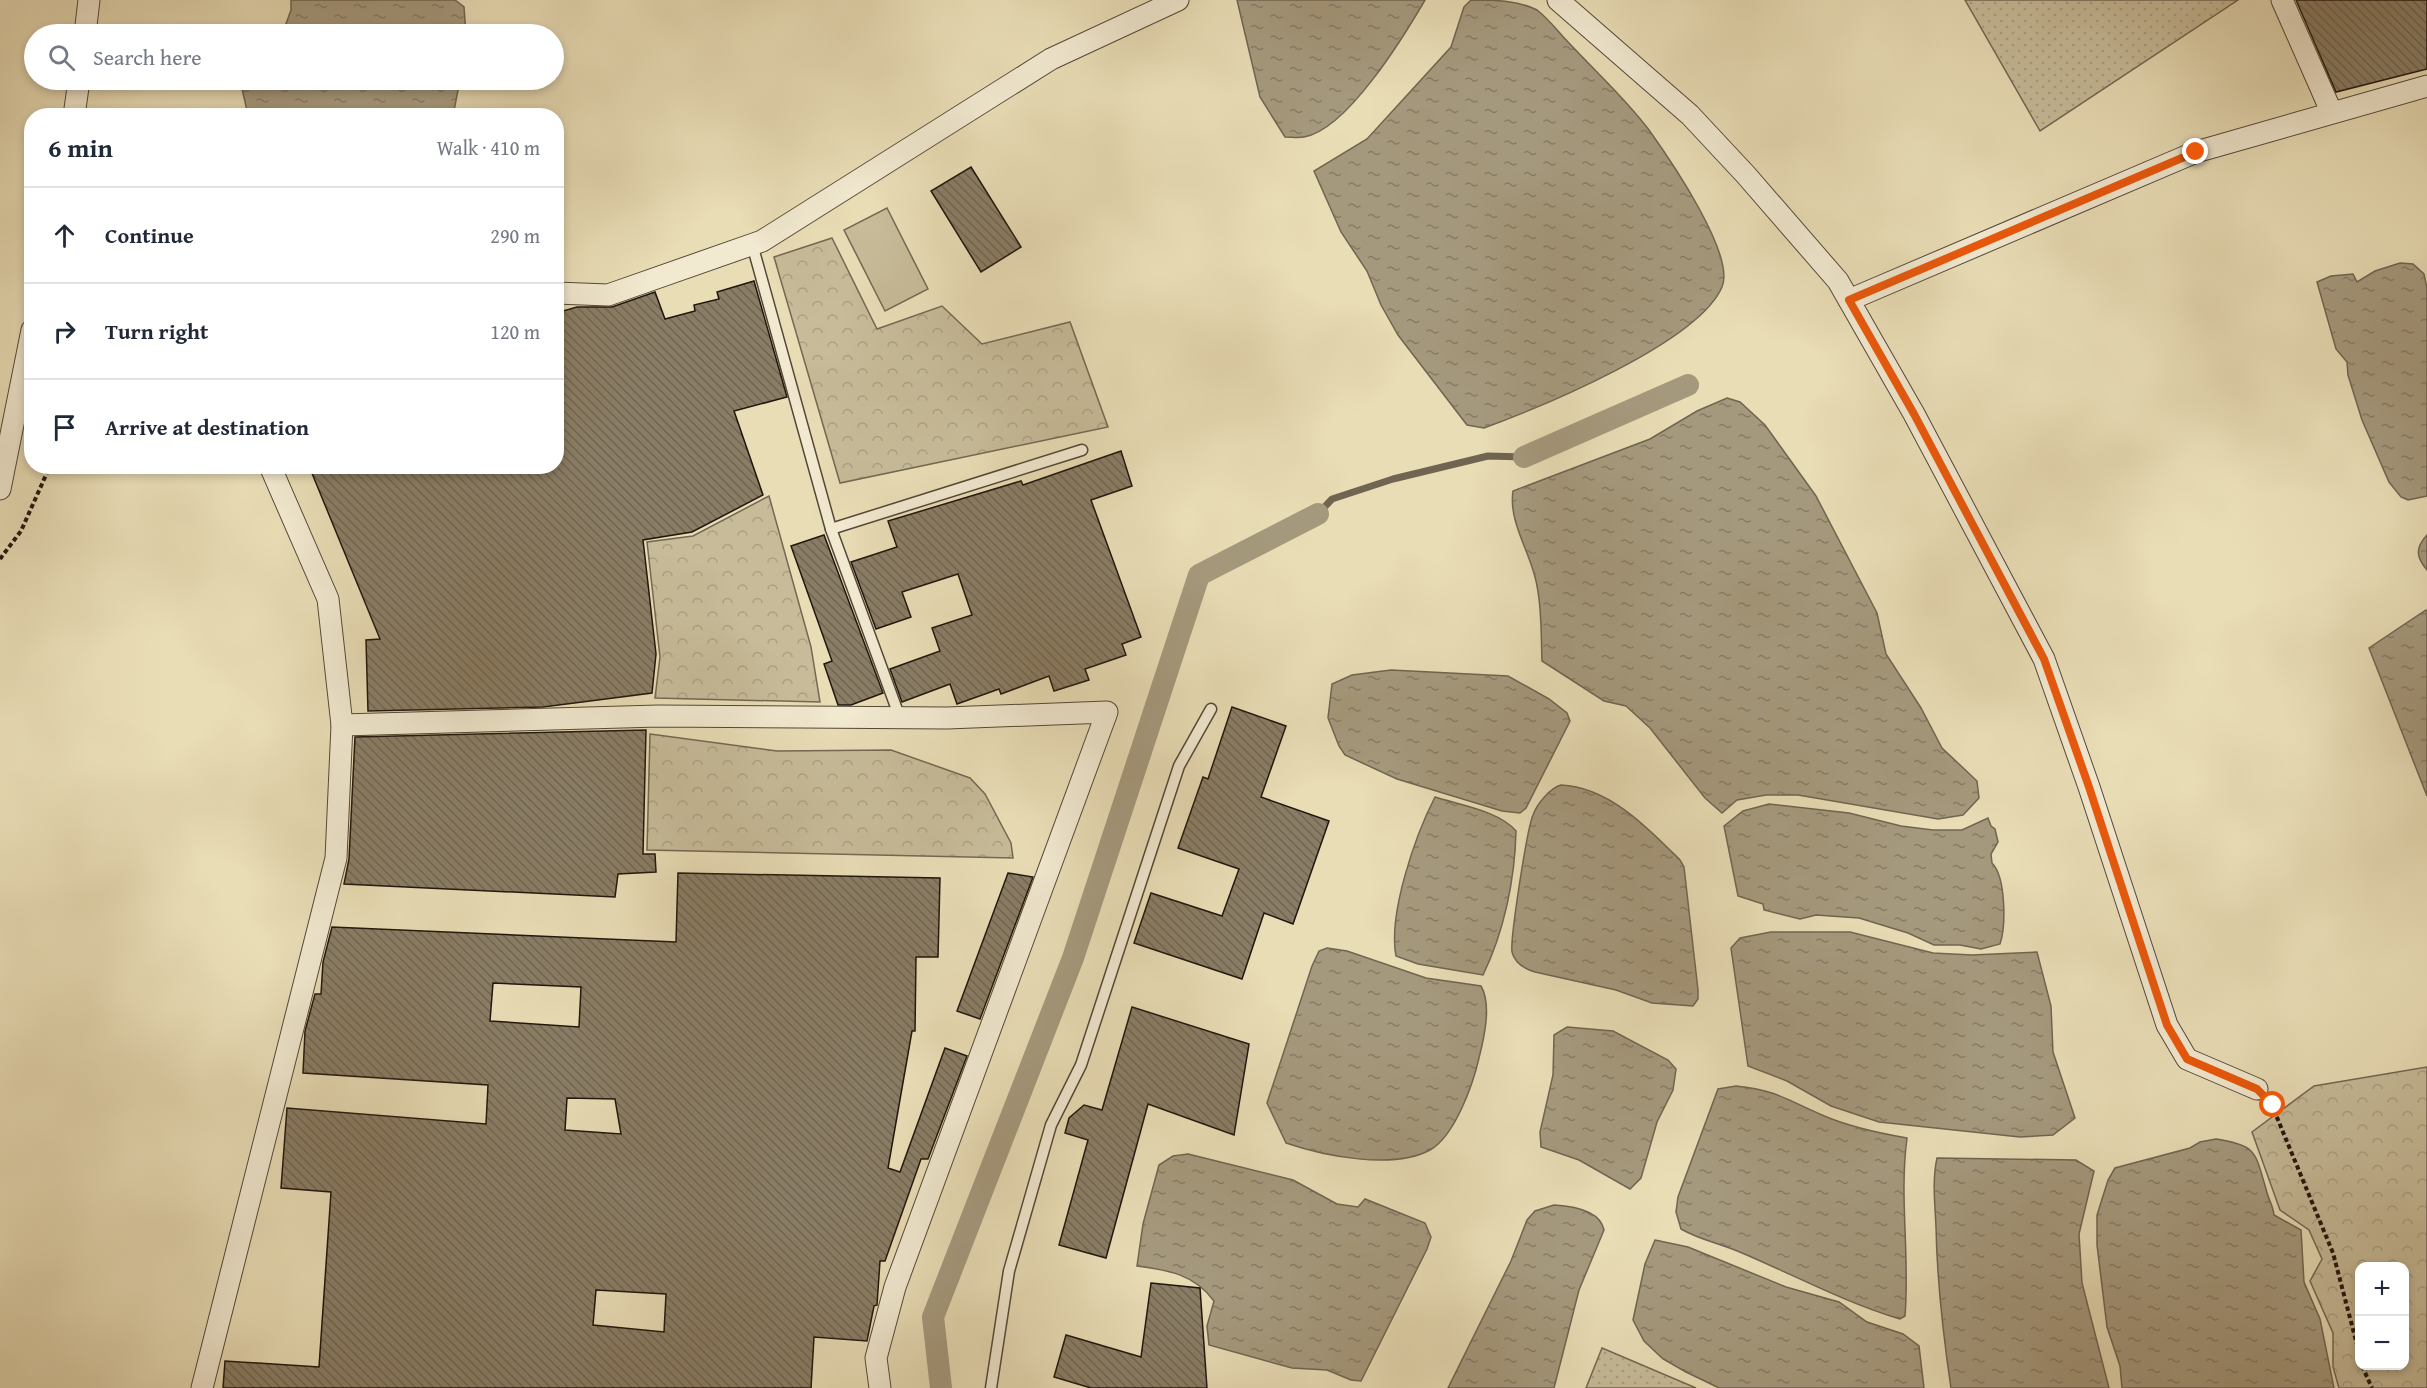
<!DOCTYPE html>
<html lang="en">
<head>
<meta charset="utf-8">
<style>
  body { margin:0; font-family:"Gentium Book Plus",serif; background:#f2f2f3; color:#1f2937 }
  .controls { position:absolute; right:18px; bottom:18px; display:grid; overflow:hidden; border-radius:12px; box-shadow:0 3px 9px #0003 }
  .controls button { width:54px; height:54px; display:grid; place-items:center; padding:0; border:0; border-bottom:2px solid #e0e1e3; background:#fff; color:#1f2937; font:30px sans-serif }
  .stop { position:absolute; width:18px; height:18px; margin:-14px; border:4px solid #ea580c; border-radius:50%; background:#fff }
  .stop.end { background:#ea580c; border-color:#fff; box-shadow:0 2px 6px #0008 }
  .list { margin:0; padding:0; list-style:none }
  h2 { display:flex; justify-content:space-between; align-items:center; height:78px; margin:0; padding:0 24px; font-size:26px }
  h2 small { font-size:20px; font-weight:400; color:#747a83 }
  .list li { display:grid; grid-template-columns:39px 1fr auto; gap:18px; align-items:center; box-sizing:border-box; height:96px; padding:0 24px; border-top:2px solid #e0e1e3 }
  .list b { display:block; font-size:22px; white-space:nowrap }
  .list em { font-size:20px; font-style:normal; color:#747a83 }
  .icon { flex:none; width:33px; height:33px; fill:none; stroke:currentColor; stroke-width:2; stroke-linecap:round; stroke-linejoin:round }
  .map { position:relative; flex:none; width:2427px; height:1388px; overflow:hidden }
  .search { position:absolute; background:#fff; box-shadow:0 3px 9px #0003; left:24px; top:24px; width:540px; height:66px; display:flex; align-items:center; gap:15px; box-sizing:border-box; padding:0 21px; border-radius:33px; color:#747a83; font-size:22px }
  .panel { position:absolute; background:#fff; box-shadow:0 3px 9px #0003; left:24px; top:108px; width:540px; height:366px; border-radius:24px }
  .map>svg:first-child { display:block }
  .grass { fill:url(#grass-dots); stroke:#746853; stroke-width:1.5 }
  .forest { fill:url(#forest-crowns); stroke:#746853; stroke-width:1.5; fill-rule:evenodd }
  .green { fill:#c7bb99; stroke:#746853; stroke-width:1.5 }
  .water { fill:url(#water-ripples); stroke:#706550; stroke-width:1.5 }
  .lines { fill:none; stroke-linecap:round; stroke-linejoin:round }
  .stream { stroke:#706550; stroke-width:7 }
  .canal { stroke:#a5997d; stroke-width:22 }
  .building { fill:url(#building-back-hatch); stroke:#21160d; stroke-width:1.5; fill-rule:evenodd }
  .service-casing { stroke:#534837; stroke-width:13 }
  .minor-casing { stroke:#534837; stroke-width:23 }
  .path { stroke:#21160d; stroke-width:4; stroke-dasharray:4.5 3; stroke-linecap:butt }
  .service { stroke:#f1e9d0; stroke-width:10 }
  .minor { stroke:#f1e9d0; stroke-width:21 }
  .route { stroke:#ea580c; stroke-width:8 }
</style>
</head>
<body>
<div class="map">
<svg width="2427" height="1388" viewBox="0 0 2427 1388">
  <defs>
    <pattern id="grass-dots" width="8" height="8" patternUnits="userSpaceOnUse" patternTransform="scale(1.5)"><rect width="8" height="8" fill="#c7bb99"/><path d="M2 2h.1M6 6h.1" fill="none" stroke="#aba083" stroke-width="1.8" stroke-linecap="round"/></pattern>
    <pattern id="forest-crowns" width="20" height="18" patternUnits="userSpaceOnUse" patternTransform="scale(1.5)"><rect width="20" height="18" fill="#c7bb99"/><path d="M2 6a3 3 0 1 1 6 0M12 15a3 3 0 1 1 6 0" fill="none" stroke="#aba083"/></pattern>
    <pattern id="water-ripples" width="26" height="14" patternUnits="userSpaceOnUse" patternTransform="scale(1.5)"><rect width="26" height="14" fill="#a5997d"/><path d="M2 4q2-2 4 0t4 0M15 11q2-2 4 0t4 0" fill="none" stroke="#867c65"/></pattern>
    <pattern id="building-back-hatch" width="6" height="6" patternUnits="userSpaceOnUse" patternTransform="scale(1.5)"><rect width="6" height="6" fill="#897d65"/><path d="M-1 5l2 2M0 0l6 6M5-1l2 2" fill="none" stroke="#706552"/></pattern>
  </defs>
  <rect width="100%" height="100%" fill="#e9ddb6"/>
  <filter id="stains"><feTurbulence type="fractalNoise" baseFrequency=".00333" numOctaves="4"/><feColorMatrix values="0 0 0 0 .2 0 0 0 0 .09 0 0 0 0 .02 0 0 0 .5 -.17"/></filter>
  <radialGradient id="worn" r=".72"><stop offset=".6" stop-color="#630" stop-opacity="0"/><stop offset="1" stop-color="#630" stop-opacity=".3"/></radialGradient>
  <g class="grass">
    <polygon points="1965,0 2238,0 2040,131"/>
    <polygon points="1602,1348 1696,1388 1586,1388"/>
  </g>
  <g class="forest">
    <polygon points="832,238 877,329 942,306 982,344 1070,322 1108,427 840,483 774,257"/>
    <polygon points="769,496 811,647 820,702 655,698 660,657 647,542 693,536"/>
    <polygon points="650,734 777,751 891,750 970,778 985,794 1011,843 1013,858 647,850"/>
    <path d="M2427 1067V1388H2339L2333 1367V1333L2310 1281 2322 1259 2309 1230 2280 1210 2252 1132 2314 1086ZM2404 1266V1366H2360V1266Z"/>
  </g>
  <polygon class="green" points="887,208 928,289 885,311 844,230"/>
  <g class="water">
    <path d="M291 0H455L464 7 466 34H237C255 24 268 37 283 32L291 10Z"/>
    <path d="M1237 0H1425C1404 36 1347 130 1304 137 1298 138 1291 137 1285 137L1260 97Z"/>
    <path d="M1471 0C1493 0 1518 0 1537 10 1549 19 1559 33 1569 43 1595 71 1626 99 1649 130 1669 158 1736 255 1722 287 1698 343 1541 407 1484 428L1467 425 1398 335 1381 305 1367 271 1341 232 1314 171 1367 139 1451 47 1464 7Z"/>
    <polygon points="240,80 460,80 453,116 248,115"/>
    <polygon points="2400,263 2413,264 2424,274 2427,288 2427,496 2408,500 2401,497 2389,482 2362,420 2348,375 2347,362 2336,349 2317,282 2331,276 2353,274 2357,282 2375,271"/>
    <path d="M1727 398 1740 402 1765 425 1816 496 1877 613 1886 654 1921 708 1942 748 1977 781 1979 798 1963 815 1938 819 1798 795H1766L1737 800 1722 813 1705 798 1650 728 1626 706 1604 701 1542 661C1541 637 1542 610 1537 586 1532 554 1508 523 1513 491L1650 439 1697 411Z"/>
    <path d="M2427 535V570C2416 557 2415 548 2427 535Z"/>
    <polygon points="2426,610 2427,611 2427,796 2369,648"/>
    <polygon points="1391,670 1508,676 1549,699 1567,713 1570,721 1526,808 1520,813 1502,811 1397,779 1345,755 1339,746 1328,718 1332,684 1352,675"/>
    <path d="M1561 785C1609 787 1648 828 1680 860L1684 867 1698 990V999L1693 1006 1652 1003 1616 990 1535 972C1525 969 1515 964 1512 952 1510 939 1527 829 1533 815 1537 804 1550 788 1561 785Z"/>
    <path d="M1435 797C1460 805 1499 811 1516 831 1515 879 1504 932 1483 975L1418 964 1396 956C1388 914 1415 836 1435 797Z"/>
    <path d="M1769 804 1849 813 1901 826 1933 830H1962L1988 818 1991 826 1995 829 1998 842 1991 854 1992 863C2006 877 2006 926 2000 944L1981 949 1960 945H1934L1908 933 1859 918 1816 915 1800 919 1764 910 1763 904 1738 896 1724 826 1743 811Z"/>
    <polygon points="1771,932 1850,932 1933,953 1972,955 2037,952 2051,1006 2053,1052 2075,1118 2053,1135 2020,1137 1879,1122 1831,1106 1787,1081 1748,1066 1731,948 1740,938"/>
    <path d="M1327 948 1347 951 1426 978 1481 986C1492 1005 1484 1038 1479 1058 1473 1084 1455 1136 1430 1150 1393 1170 1324 1156 1286 1143L1267 1103 1312 966 1319 951Z"/>
    <polygon points="1567,1027 1613,1031 1668,1060 1676,1069 1673,1090 1657,1122 1641,1178 1630,1189 1579,1160 1541,1147 1540,1132 1553,1075 1554,1035"/>
    <path d="M1736 1086C1776 1090 1787 1100 1822 1115 1849 1127 1878 1133 1907 1138 1899 1198 1910 1255 1905 1316L1900 1319C1846 1303 1794 1275 1742 1253 1722 1244 1700 1240 1681 1229L1676 1212 1678 1197 1718 1089Z"/>
    <path d="M2216 1139C2257 1145 2255 1152 2266 1189 2268 1199 2273 1205 2274 1215L2301 1230 2304 1282 2320 1319 2334 1388H2122L2120 1366 2107 1327 2097 1245V1215L2108 1180 2115 1168 2190 1148 2200 1142Z"/>
    <path d="M1188 1154 1293 1180 1337 1204 1358 1207 1365 1199 1425 1223 1431 1237 1427 1249 1361 1381 1351 1380 1327 1370 1292 1368 1209 1345 1207 1326 1214 1301C1194 1274 1168 1270 1137 1266L1143 1224 1159 1165 1173 1156Z"/>
    <path d="M1937 1158 2076 1160 2094 1171 2079 1234 2082 1283 2109 1388H1951C1943 1334 1937 1281 1936 1227 1935 1204 1932 1181 1937 1158Z"/>
    <path d="M1554 1205C1571 1206 1600 1210 1604 1230L1579 1290 1554 1388H1448L1511 1261 1527 1220 1535 1211Z"/>
    <polygon points="1655,1240 1688,1247 1786,1287 1839,1302 1867,1322 1903,1334 1919,1346 1924,1388 1719,1388 1686,1372 1663,1359 1644,1341 1633,1320 1645,1264"/>
  </g>
  <g class="lines">
    <polyline class="stream" points="1318,514 1332,499 1393,479 1488,456 1524,457"/>
    <g class="canal">
      <polyline points="1524,457 1688,385"/>
      <polyline points="941,1388 933,1317 1073,958 1199,575 1318,514"/>
    </g>
  </g>
  <g class="building">
    <polygon points="2296,0 2427,0 2427,69 2336,92"/>
    <polygon points="971,167 1021,247 981,272 931,191"/>
    <polygon points="754,281 787,397 734,411 763,495 692,532 643,540 656,654 652,693 543,707 368,711 366,640 380,639 309,466 556,466 556,313 577,307 612,307 655,292 665,319 695,311 694,305 719,299 717,292"/>
    <polygon points="1121,451 1132,486 1091,500 1141,637 1122,644 1126,655 1085,669 1089,680 1054,691 1049,676 1001,694 999,689 957,704 950,684 902,702 890,669 940,651 932,628 972,615 958,574 902,592 911,617 876,629 851,562 897,547 888,521 1021,481 1023,485"/>
    <polygon points="824,535 883,693 851,705 838,705 824,664 832,661 791,546"/>
    <polygon points="1232,707 1286,726 1261,797 1329,821 1293,924 1264,913 1242,979 1134,943 1151,893 1222,916 1239,869 1178,848 1203,777 1208,779"/>
    <polygon points="646,730 643,854 655,854 656,872 618,874 615,897 344,884 349,859 355,737"/>
    <path d="M678 873 940 878 938 957H916L915 1031H912L888 1168 900 1172 945 1048 967 1056 928 1159H921L885 1261H880L877 1305 874 1306 867 1341 814 1337 811 1388H223L225 1361 319 1367 331 1192 281 1188 287 1108 486 1124 488 1085 303 1073 305 1031 315 994H321L323 962 332 927 676 942ZM493 983 581 987 579 1027 490 1021ZM567 1098 615 1099 621 1134 565 1130ZM596 1290 666 1294 664 1332 593 1325Z"/>
    <polygon points="1008,873 1033,877 980,1019 957,1011"/>
    <polygon points="1132,1007 1249,1044 1234,1135 1148,1104 1106,1258 1059,1245 1088,1140 1065,1133 1069,1118 1084,1105 1102,1110"/>
    <polygon points="1151,1283 1200,1288 1207,1388 1091,1388 1054,1377 1066,1335 1141,1357"/>
  </g>
  <g class="lines">
    <defs>
      <g id="service">
        <polyline points="752,244 831,529 900,718"/>
        <polyline points="831,529 1082,450"/>
        <polyline points="991,1388 1009,1271 1051,1125 1081,1065 1179,766 1211,709"/>
      </g>
      <g id="minor">
        <polyline points="1558,0 1690,115 1746,175 1838,281 1914,414 2044,659 2089,787 2167,1025 2187,1059 2257,1089"/>
        <polyline points="2282,0 2331,111"/>
        <polyline points="85,34 89,0"/>
        <polyline points="74,116 79,80"/>
        <polyline points="556,293 608,295 762,241 1051,59 1178,0"/>
        <polyline points="1849,300 2196,152 2427,86"/>
        <polyline points="0,489 32,330"/>
        <polyline points="342,725 658,716 947,718 1107,712 895,1287 876,1358 880,1388"/>
        <polyline points="202,1388 336,858 342,725 328,599 270,466"/>
      </g>
    </defs>
    <use href="#service" class="service-casing"/>
    <use href="#minor" class="minor-casing"/>
    <g class="path">
      <polyline points="0,559 21,531 50,466"/>
      <polyline points="2271,1103 2333,1253 2360,1356"/>
      <polyline points="2362,1366 2372,1388"/>
    </g>
    <use href="#service" class="service"/>
    <use href="#minor" class="minor"/>
  </g>
  <g class="lines">
    <polyline class="route" points="2196,152 1849,300 1914,414 2044,659 2089,787 2167,1025 2187,1059 2257,1089 2273,1105"/>
  </g>
  <rect width="100%" height="100%" filter="url(#stains)"/>
  <rect width="100%" height="100%" fill="url(#worn)"/>
</svg>
<div class="controls">
<button>+</button>
<button>−</button>
</div>
<div class="stop" style="left:2273px;top:1105px"></div>
<div class="stop end" style="left:2196px;top:152px"></div>
<div class="search"><svg class="icon" aria-label="search" viewBox="0 0 24 24"><circle cx="10" cy="10" r="6"/><path d="M15 15l6 6"/></svg>Search here</div>
<section class="panel">
<h2>6 min<small>Walk · 410 m</small></h2>
<ul class="list">
<li><svg class="icon" aria-label="ahead" viewBox="0 0 24 24"><path d="M12 20V5M6 11l6-6 6 6"/></svg><div><b>Continue</b></div><em>290 m</em></li>
<li><svg class="icon" aria-label="right" viewBox="0 0 24 24"><path d="M7 20v-9h11M14 6l5 5-5 5"/></svg><div><b>Turn right</b></div><em>120 m</em></li>
<li><svg class="icon" aria-label="arrive" viewBox="0 0 24 24"><path d="M6 21V4h12l-3 4 3 4H6"/></svg><div><b>Arrive at destination</b></div></li>
</ul>
</section>
</div>
</body>
</html>
